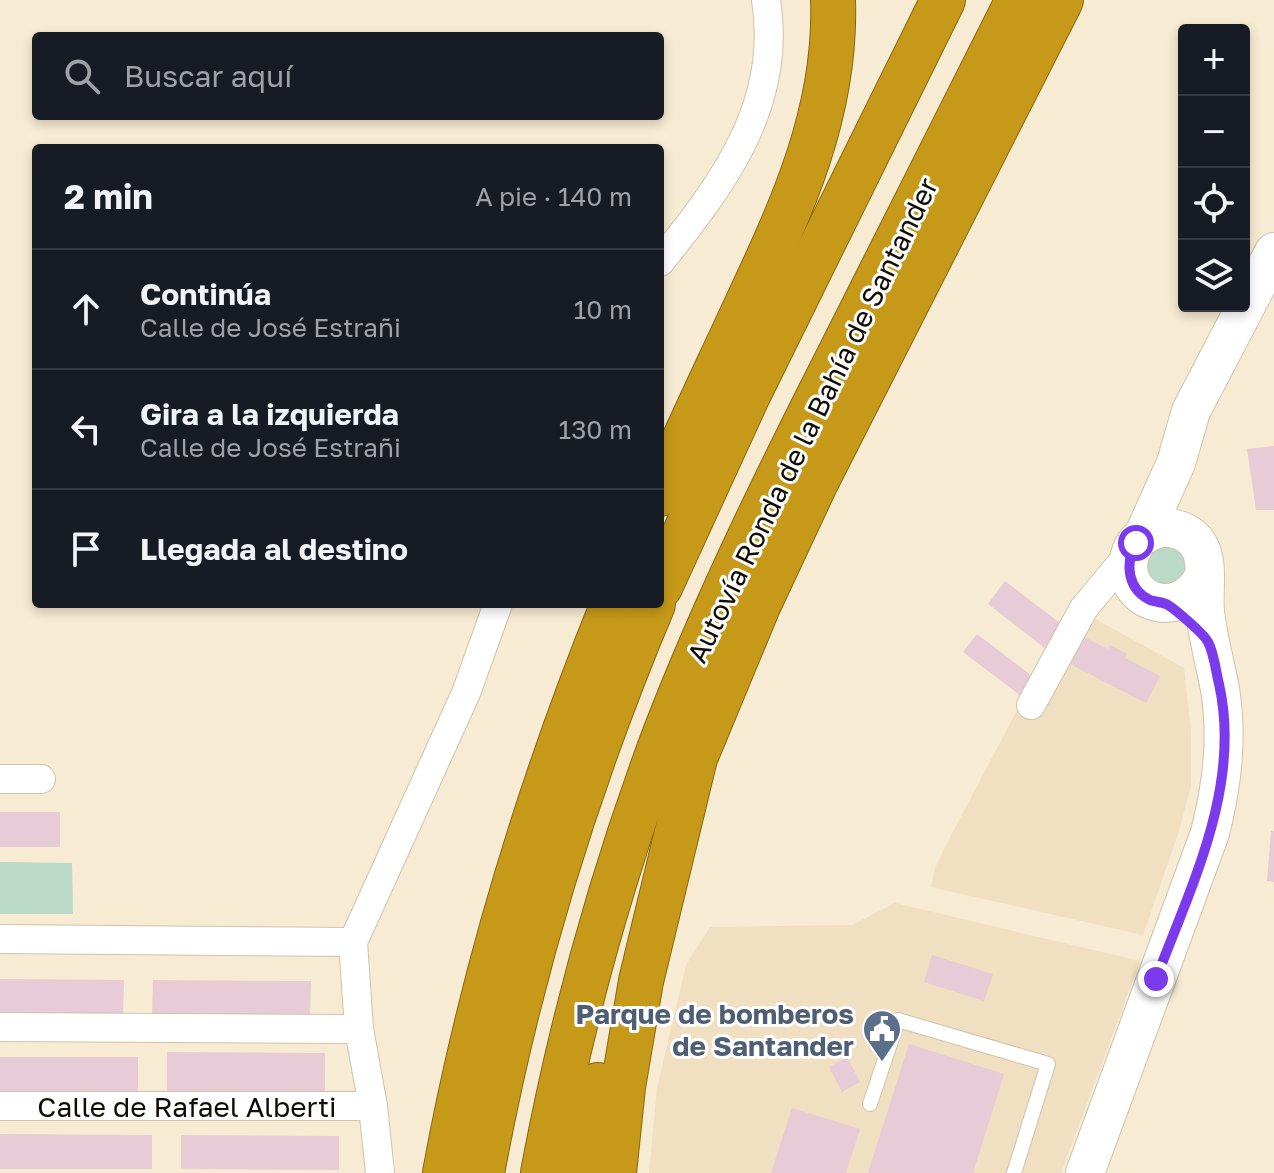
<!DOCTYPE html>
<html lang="es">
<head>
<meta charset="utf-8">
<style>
  body { margin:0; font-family:"Golos Text",sans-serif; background:#20242c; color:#f1f3f6 }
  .controls { position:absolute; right:24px; top:24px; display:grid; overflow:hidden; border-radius:8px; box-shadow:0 4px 12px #0003 }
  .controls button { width:72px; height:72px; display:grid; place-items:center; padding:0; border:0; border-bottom:2px solid #363941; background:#171b24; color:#f1f3f6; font:40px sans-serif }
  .stop { position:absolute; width:24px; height:24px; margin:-18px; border:6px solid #7c3aed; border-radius:50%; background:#fff }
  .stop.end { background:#7c3aed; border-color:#fff; box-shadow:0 2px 8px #0008 }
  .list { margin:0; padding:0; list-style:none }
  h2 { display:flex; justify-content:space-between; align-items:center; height:104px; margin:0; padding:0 32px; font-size:34px }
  h2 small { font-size:26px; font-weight:400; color:#9ea1a6 }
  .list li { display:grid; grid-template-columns:52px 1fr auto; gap:24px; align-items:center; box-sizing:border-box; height:120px; padding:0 32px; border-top:2px solid #363941 }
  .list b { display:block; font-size:30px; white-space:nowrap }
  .list p { margin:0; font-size:26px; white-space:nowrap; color:#9ea1a6 }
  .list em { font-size:26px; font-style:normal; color:#9ea1a6 }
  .icon { flex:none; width:44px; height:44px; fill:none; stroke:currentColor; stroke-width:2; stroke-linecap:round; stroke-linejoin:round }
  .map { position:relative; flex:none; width:1274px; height:1173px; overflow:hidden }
  .search { position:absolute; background:#171b24; box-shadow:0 4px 12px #0003; left:32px; top:32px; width:632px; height:88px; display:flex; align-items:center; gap:20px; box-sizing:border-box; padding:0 28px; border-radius:8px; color:#9ea1a6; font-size:30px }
  .panel { position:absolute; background:#171b24; box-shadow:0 4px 12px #0003; left:32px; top:144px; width:632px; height:464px; border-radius:8px }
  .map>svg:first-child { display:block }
  .built { fill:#f0dfc0 }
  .green { fill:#bad9c7 }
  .building { fill:#e7cbd6 }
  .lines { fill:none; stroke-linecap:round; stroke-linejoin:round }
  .lane-casing { stroke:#cfc2ab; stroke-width:16 }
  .street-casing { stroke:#cfc2ab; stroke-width:30 }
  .secondary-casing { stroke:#cfc2ab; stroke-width:40 }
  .highway-casing { stroke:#876811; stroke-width:46 }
  .lane { stroke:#fff; stroke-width:14 }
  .street { stroke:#fff; stroke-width:28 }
  .secondary { stroke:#fff; stroke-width:38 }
  .highway { stroke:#c69918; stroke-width:44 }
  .route { stroke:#7c3aed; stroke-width:10 }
  .labels { text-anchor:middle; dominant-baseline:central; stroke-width:6; stroke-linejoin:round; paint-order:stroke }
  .street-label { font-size:28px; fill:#110d05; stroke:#fff }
  .service-label { font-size:28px; font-weight:bold; fill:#4e5e75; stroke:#fff; text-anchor:end }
</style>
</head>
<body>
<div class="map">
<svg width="1274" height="1173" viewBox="0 0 1274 1173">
  <rect width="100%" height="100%" fill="#f8ebd3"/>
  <g class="built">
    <polygon points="1072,606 1184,668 1191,731 1191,786 1178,834 1143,935 931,887 935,868 946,845"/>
    <polygon points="895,903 1140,961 1061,1173 649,1173 657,1088 686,965 710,927 852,925"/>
  </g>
  <g class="green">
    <circle cx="1166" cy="565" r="20"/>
    <polygon points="0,862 72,863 73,914 0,914"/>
  </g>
  <g class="building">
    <polygon points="1274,446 1274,510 1256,510 1247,449"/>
    <polygon points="1005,581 1060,623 1046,649 988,604"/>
    <polygon points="977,634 1032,676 1021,696 963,652"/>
    <polygon points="1080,635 1108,649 1110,645 1127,654 1125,658 1160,676 1146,703 1066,662"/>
    <rect x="0" y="812" width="60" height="35"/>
    <polygon points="1271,831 1274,831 1274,882 1267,881"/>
    <polygon points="932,955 993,974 984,1001 924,982"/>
    <polygon points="0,979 124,980 123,1015 0,1014"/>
    <polygon points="153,980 311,981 310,1016 152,1015"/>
    <polygon points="909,1044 1004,1074 973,1173 868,1173"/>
    <polygon points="167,1052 325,1053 325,1093 167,1092"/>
    <polygon points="0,1057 138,1057 138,1092 0,1091"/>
    <polygon points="847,1057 860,1082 842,1092 829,1067"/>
    <polygon points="792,1108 860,1129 846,1173 771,1173"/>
    <polygon points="0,1134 152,1135 152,1169 0,1169"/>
    <polygon points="181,1135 339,1136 339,1170 181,1169"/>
  </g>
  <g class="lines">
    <defs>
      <polyline id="lane" points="870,1104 898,1020 1048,1064 1014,1173"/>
      <g id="street">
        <path d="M660 262C722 185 783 105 766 0"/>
        <polyline points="1031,705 1084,608 1130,553"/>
        <polyline points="0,779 41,779"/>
        <polyline points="0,939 353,942"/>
        <polyline points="0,1027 359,1029"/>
        <polyline points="0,1106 373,1106"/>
        <polyline points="380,1173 373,1106 359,1029 353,942 466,693 498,604"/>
      </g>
      <g id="secondary">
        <polyline points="1144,534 1176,463 1191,411 1274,252"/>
        <path d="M1085 1173 1210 833C1222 785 1228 739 1220 689 1215 663 1208 638 1205 612 1203 592 1209 562 1199 546 1191 532 1173 525 1157 529 1146 532 1135 540 1131 552 1114 596 1176 627 1203 578"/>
      </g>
      <g id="highway">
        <path d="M660 494C687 431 717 369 746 306 792 208 837 111 833 0"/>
        <polyline points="660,587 748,395 943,0"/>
        <path d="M445 1173C481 977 538 789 613 604"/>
        <path d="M482 1173C518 977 576 787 653 604"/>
        <path d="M543 1173C571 1023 612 874 666 731 717 599 779 474 843 348 901 232 960 116 1018 0"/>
        <polyline points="579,1173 598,1085"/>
        <polyline points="614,1173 623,1087 641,981 695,758 758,606 816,482 1061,0"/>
      </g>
    </defs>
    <use href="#lane" class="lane-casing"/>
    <use href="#street" class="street-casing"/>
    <use href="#secondary" class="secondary-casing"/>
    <use href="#highway" class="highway-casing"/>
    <use href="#lane" class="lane"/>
    <use href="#street" class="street"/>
    <use href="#secondary" class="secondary"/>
    <use href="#highway" class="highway"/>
  </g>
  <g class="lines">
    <path class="route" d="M1136 543C1125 563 1127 589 1150 600 1156 602 1163 602 1168 605 1176 610 1204 634 1208 642 1214 653 1216 672 1219 684 1242 786 1191 886 1156 979"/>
  </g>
  <defs>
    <symbol id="civic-pin" viewBox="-11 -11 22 30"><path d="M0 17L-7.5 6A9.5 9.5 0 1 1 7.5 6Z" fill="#5c6f8a" stroke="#fff"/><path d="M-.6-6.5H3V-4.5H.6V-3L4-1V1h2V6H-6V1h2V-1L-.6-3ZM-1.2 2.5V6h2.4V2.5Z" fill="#fff"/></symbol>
  </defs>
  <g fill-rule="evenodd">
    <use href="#civic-pin" x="860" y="1007" width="44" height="60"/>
  </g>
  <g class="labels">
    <g class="street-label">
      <text transform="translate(812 420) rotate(-64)">Autovía Ronda de la Bahía de Santander</text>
      <text x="187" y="1106">Calle de Rafael Alberti</text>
    </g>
    <g class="service-label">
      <text x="854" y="1013">Parque de bomberos<tspan x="854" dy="32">de Santander</tspan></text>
    </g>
  </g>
</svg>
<div class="controls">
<button>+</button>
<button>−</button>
<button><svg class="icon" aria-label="locate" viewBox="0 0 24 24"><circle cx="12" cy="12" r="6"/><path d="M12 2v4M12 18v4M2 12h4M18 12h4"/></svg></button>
<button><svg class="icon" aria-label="layers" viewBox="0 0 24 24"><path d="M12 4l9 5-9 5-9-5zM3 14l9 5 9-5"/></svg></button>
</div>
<div class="stop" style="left:1136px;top:543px"></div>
<div class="stop end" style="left:1156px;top:979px"></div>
<div class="search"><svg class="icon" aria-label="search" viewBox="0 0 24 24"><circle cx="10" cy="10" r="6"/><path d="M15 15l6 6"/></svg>Buscar aquí</div>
<section class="panel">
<h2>2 min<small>A pie · 140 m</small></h2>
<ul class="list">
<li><svg class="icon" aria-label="ahead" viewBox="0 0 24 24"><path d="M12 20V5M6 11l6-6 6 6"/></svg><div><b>Continúa</b><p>Calle de José Estrañi</p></div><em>10 m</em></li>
<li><svg class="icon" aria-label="left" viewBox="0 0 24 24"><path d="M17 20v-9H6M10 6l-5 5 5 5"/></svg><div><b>Gira a la izquierda</b><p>Calle de José Estrañi</p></div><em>130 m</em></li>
<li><svg class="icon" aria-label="arrive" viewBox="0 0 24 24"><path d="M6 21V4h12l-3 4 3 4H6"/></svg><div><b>Llegada al destino</b></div></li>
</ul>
</section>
</div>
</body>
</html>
